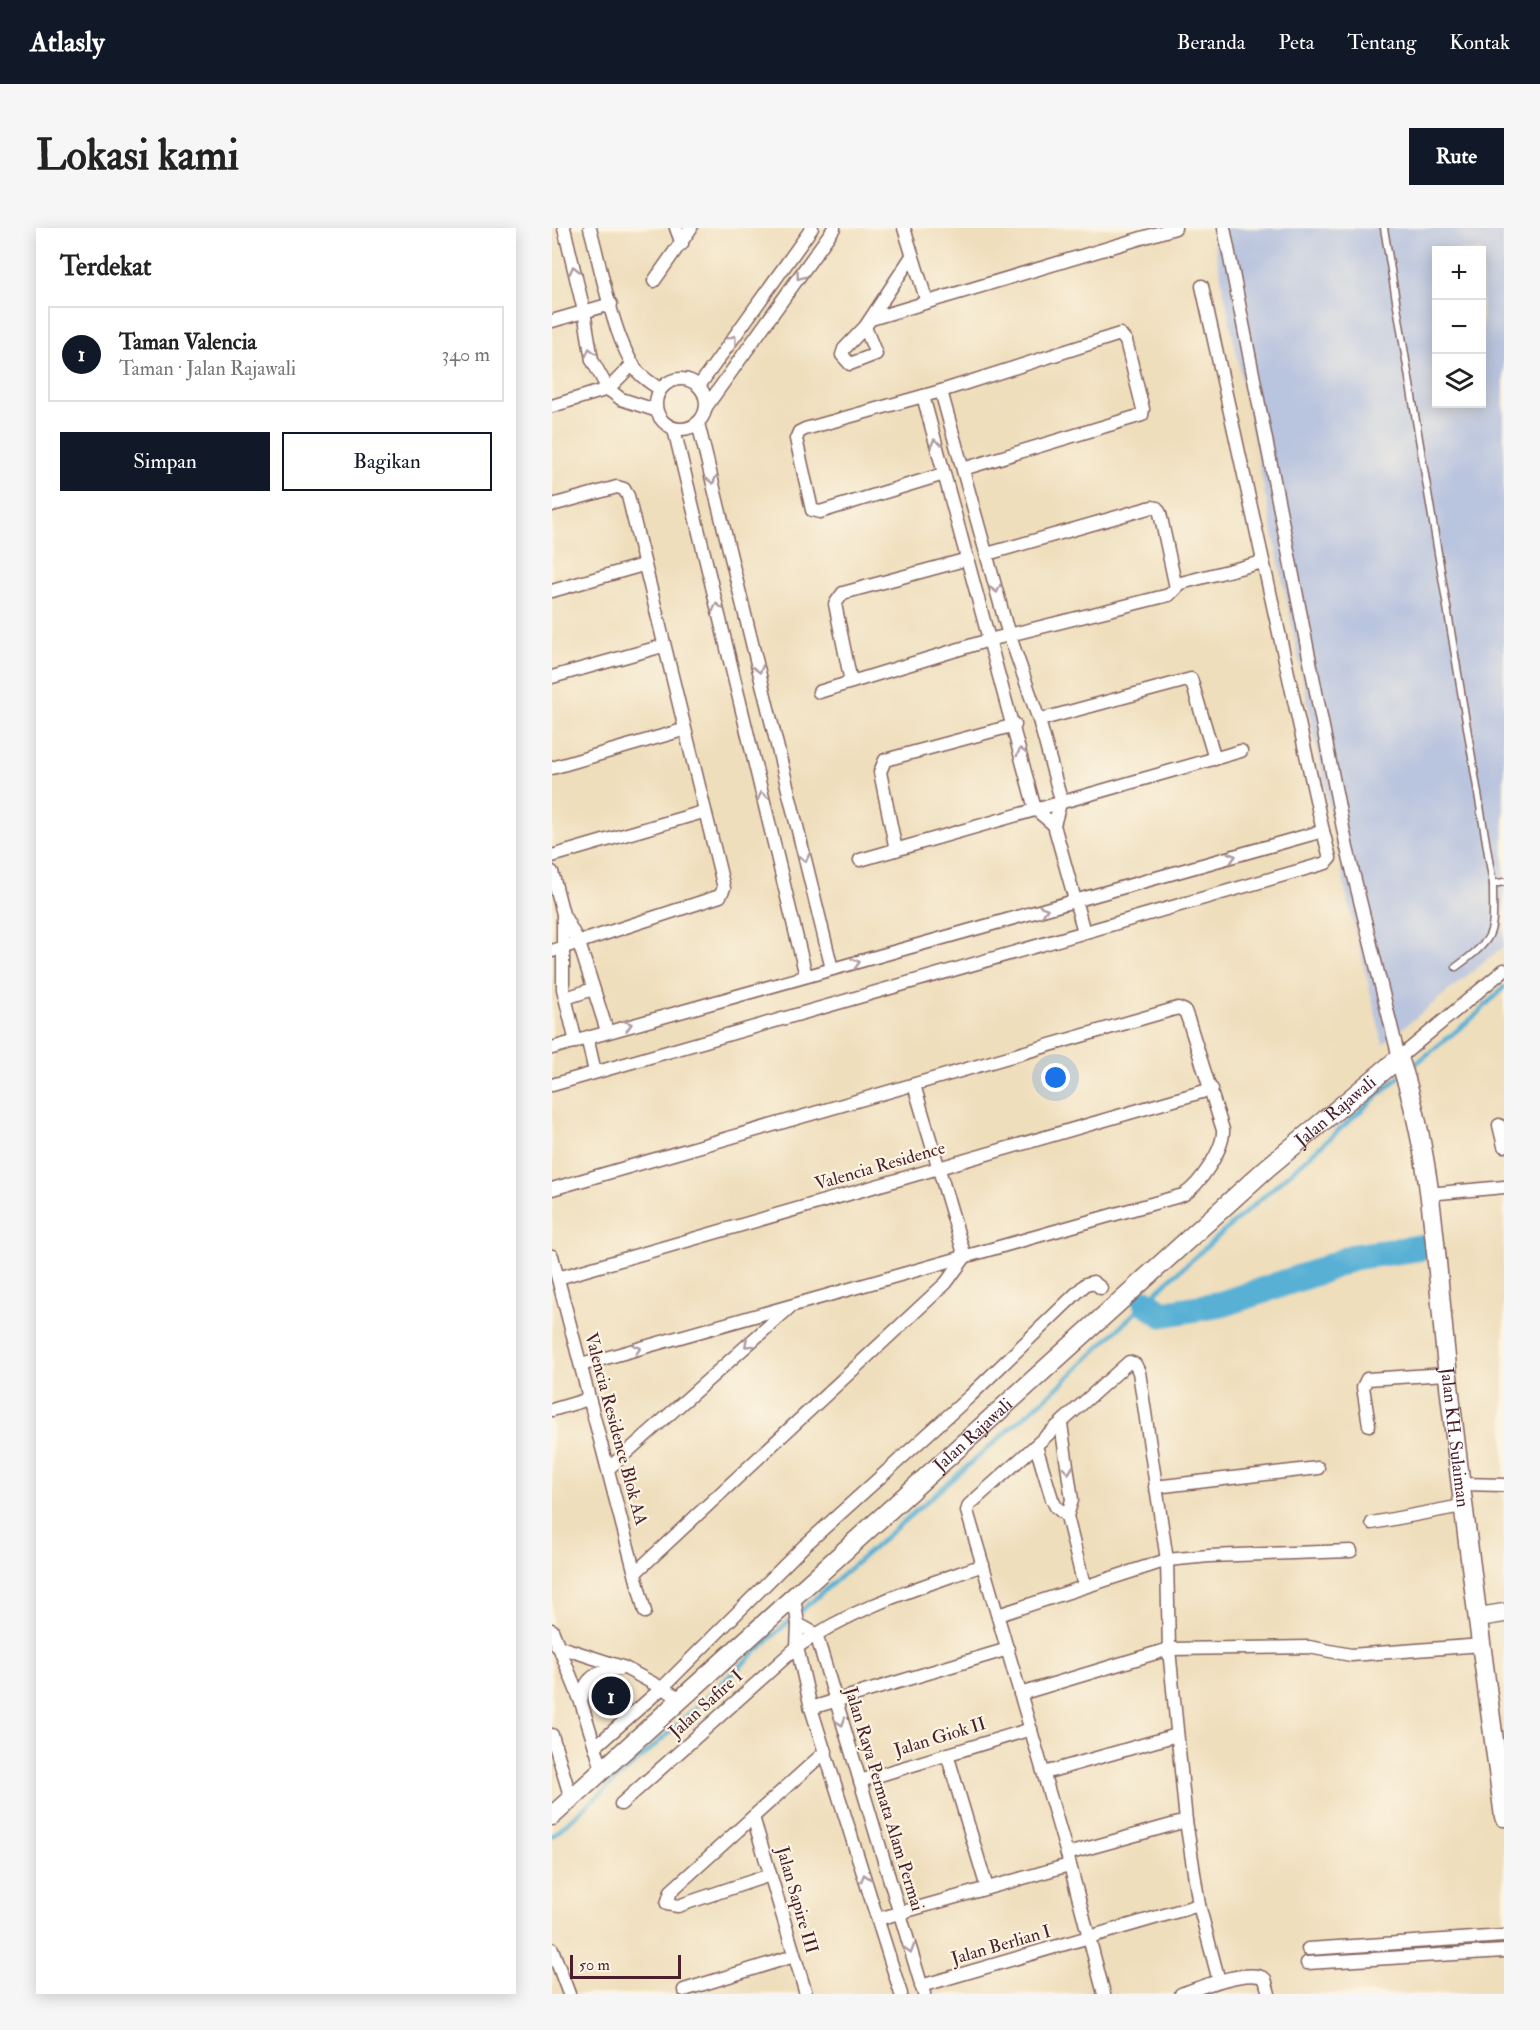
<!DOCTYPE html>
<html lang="id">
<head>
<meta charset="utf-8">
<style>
  body { margin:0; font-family:"IM FELL Double Pica",serif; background:#f6f6f6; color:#222 }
  .controls { position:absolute; right:18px; top:18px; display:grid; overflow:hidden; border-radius:0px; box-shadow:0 3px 15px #0003 }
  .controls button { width:54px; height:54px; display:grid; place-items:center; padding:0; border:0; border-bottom:2px solid #e0e0e0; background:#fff; color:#222; font:30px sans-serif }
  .scale { position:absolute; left:18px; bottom:15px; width:111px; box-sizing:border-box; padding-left:6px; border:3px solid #4a1f2b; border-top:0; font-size:16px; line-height:21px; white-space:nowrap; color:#4a1f2b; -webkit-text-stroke:4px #fcf5e5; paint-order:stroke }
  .you { position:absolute; left:504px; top:850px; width:21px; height:21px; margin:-15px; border:4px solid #fff; border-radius:50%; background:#1a73e8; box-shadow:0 0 0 9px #1a73e833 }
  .badge { display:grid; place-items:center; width:39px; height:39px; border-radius:50%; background:#111827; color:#fff; font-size:20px; font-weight:700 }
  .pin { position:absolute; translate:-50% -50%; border:3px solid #fff; box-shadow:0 2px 6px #0006 }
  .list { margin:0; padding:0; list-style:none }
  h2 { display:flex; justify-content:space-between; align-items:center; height:78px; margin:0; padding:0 24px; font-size:26px }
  h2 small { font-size:20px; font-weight:400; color:#767676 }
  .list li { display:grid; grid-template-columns:39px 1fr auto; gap:18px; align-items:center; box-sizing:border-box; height:96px; margin:0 12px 12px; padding:0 12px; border:2px solid #e0e0e0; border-radius:0px }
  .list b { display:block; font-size:22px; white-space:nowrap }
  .list p { margin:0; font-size:20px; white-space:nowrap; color:#767676 }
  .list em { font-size:20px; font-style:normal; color:#767676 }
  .actions { display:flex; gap:12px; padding:18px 24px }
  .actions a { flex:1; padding:14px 0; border:2px solid #111827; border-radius:0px; text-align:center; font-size:21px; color:#111827 }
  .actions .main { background:#111827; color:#fff }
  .icon { flex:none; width:33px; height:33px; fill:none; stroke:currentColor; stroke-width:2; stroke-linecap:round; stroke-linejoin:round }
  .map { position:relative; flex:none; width:952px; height:1766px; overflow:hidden; border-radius:0px }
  header { display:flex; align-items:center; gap:36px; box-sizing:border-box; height:84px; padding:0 30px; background:#111827; color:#fff }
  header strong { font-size:28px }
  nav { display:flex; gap:33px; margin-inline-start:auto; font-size:21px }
  .intro { display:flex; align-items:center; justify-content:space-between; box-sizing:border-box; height:144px; padding:0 36px }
  h1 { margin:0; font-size:42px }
  .button { padding:15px 27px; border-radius:0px; background:#111827; color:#fff; font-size:21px; font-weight:700 }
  main { display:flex; gap:36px; padding:0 36px }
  aside { flex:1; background:#fff; border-radius:0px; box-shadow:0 3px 15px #0003 }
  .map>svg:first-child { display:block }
  .industrial { fill:#b9c4de; fill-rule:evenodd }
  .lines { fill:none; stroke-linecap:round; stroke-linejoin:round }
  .stream { stroke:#58b1d5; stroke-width:4.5 }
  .river { stroke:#58b1d5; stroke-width:27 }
  .lane-casing { stroke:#84625e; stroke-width:9 }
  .street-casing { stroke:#84625e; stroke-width:15 }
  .secondary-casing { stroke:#84625e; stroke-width:21 }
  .lane { stroke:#fff; stroke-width:6 }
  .street { stroke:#fff; stroke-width:12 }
  .secondary { stroke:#fff; stroke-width:18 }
  .oneway { stroke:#ae9aa0 }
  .labels { text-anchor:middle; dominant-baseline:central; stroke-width:4.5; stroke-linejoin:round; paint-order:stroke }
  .street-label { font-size:18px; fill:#4a1f2b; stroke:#fcf5e5 }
</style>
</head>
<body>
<header>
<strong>Atlasly</strong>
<nav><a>Beranda</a><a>Peta</a><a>Tentang</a><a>Kontak</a></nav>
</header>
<div class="intro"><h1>Lokasi kami</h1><a class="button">Rute</a></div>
<main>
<aside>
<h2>Terdekat<small></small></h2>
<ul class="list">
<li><span class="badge">1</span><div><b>Taman Valencia</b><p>Taman · Jalan Rajawali</p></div><em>340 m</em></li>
</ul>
<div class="actions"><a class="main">Simpan</a><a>Bagikan</a></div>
</aside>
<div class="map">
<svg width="952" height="1766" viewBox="0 0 952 1766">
  <rect width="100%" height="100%" fill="#fcf5e5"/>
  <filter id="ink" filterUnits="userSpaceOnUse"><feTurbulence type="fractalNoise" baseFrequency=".0167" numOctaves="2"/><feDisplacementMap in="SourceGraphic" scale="12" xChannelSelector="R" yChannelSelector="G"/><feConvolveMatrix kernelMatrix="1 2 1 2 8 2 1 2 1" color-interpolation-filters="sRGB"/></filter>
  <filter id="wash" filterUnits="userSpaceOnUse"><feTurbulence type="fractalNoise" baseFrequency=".008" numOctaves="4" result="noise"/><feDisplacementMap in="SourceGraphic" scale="24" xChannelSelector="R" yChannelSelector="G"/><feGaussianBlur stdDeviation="1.35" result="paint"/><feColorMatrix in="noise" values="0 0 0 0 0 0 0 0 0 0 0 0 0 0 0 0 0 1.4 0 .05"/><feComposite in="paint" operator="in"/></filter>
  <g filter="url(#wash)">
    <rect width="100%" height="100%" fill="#efdebc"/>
    <path class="industrial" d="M659 0H952V718L831 816 796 673ZM885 22H930V176H885Z"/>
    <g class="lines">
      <g class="stream">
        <polyline points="856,842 924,787 952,759"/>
        <polyline points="0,1608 110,1511 226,1403 506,1159 618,1051 847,849"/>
      </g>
      <polyline class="river" points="594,1074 610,1086 670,1076 768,1043 801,1029 866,1020"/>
    </g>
  </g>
  <g filter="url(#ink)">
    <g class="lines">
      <defs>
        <g id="lane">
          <path d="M832 0 941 656C941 706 946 708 904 739"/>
          <polyline points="941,656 952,654"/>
        </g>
        <g id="street">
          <polyline points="12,0 32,83 40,132 56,161 69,171 103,182"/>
          <path d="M38 0C49 39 62 114 86 144 92 151 100 156 108 161"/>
          <polyline points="124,0 130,16"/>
          <polyline points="352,0 375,74"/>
          <polyline points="672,0 795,620 847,830 952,742"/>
          <polyline points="102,53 139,0"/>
          <polyline points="650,58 771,603"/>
          <polyline points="319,91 623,0"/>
          <polyline points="0,93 59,76"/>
          <polyline points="313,99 324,126 298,136 290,127 292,121 313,99 360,28"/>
          <circle cx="129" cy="176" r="25"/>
          <polyline points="147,158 260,0"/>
          <polyline points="389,163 454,397 487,492 509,572 502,597 532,704"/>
          <polyline points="371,168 483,581 502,597"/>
          <polyline points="0,178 56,161 81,136"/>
          <polyline points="154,179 282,0"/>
          <polyline points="146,195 280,741"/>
          <polyline points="122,201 254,748"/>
          <polyline points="392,246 268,284 260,282 244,211 247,204 253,201 389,163 568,106 574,113 591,181 590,187 411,241"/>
          <polyline points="0,277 65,259 72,261 76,268 172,660 168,668 0,723"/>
          <polyline points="625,356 711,334"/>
          <polyline points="0,363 91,337"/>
          <polyline points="0,449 111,418"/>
          <polyline points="299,454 283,376 291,365 416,331"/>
          <polyline points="267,464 437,412 617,367 624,360 608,285 605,280 600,279 435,326"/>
          <polyline points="487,492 639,451 663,531"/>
          <polyline points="0,540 131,502"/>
          <polyline points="344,622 328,544 333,532 463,497"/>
          <polyline points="0,628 151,584"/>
          <polyline points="308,632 689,523"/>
          <polyline points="0,644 11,686 27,715 55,803"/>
          <polyline points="11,688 11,761 24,814"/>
          <polyline points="14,770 41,761"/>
          <polyline points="35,809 43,844"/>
          <polyline points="0,820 771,603 778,630 774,635 0,857"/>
          <polyline points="947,897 952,918"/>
          <path d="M0 961 626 780 633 783 637 794 671 902C672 921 647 958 631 967L29 1137"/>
          <polyline points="876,966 952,959"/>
          <polyline points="0,1028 93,1384"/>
          <polyline points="6,1050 660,861"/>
          <polyline points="0,1182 37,1171"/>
          <polyline points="509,1196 520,1272 515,1288 532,1358"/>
          <polyline points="817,1197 811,1159 815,1151 895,1146"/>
          <polyline points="484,1218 500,1271 504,1279 515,1288"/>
          <polyline points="56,1241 237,1080"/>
          <polyline points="908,1256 952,1257"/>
          <polyline points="603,1259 766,1240"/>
          <polyline points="820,1295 910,1278"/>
          <polyline points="83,1345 394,1055 413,1029 362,857"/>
          <polyline points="242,1369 246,1396 245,1419 259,1480 349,1766"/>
          <polyline points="446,1387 615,1332 657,1328 799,1323"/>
          <polyline points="246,1396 264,1406 372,1766"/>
          <polyline points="0,1402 29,1474 50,1541"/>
          <polyline points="5,1418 73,1440 128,1470"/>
          <polyline points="468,1466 617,1421 757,1419 799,1427 930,1417"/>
          <path d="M29 1474C32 1449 45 1443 68 1441"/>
          <polyline points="259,1480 456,1421"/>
          <polyline points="0,1507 19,1571"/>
          <polyline points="44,1518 110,1460 251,1319 417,1169 534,1056 541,1054 549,1060"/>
          <polyline points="395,1526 435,1660"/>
          <polyline points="492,1545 625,1507"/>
          <polyline points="308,1553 479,1501"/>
          <path d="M69 1576 245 1419C302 1379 366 1360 431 1337"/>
          <polyline points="201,1589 254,1766"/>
          <polyline points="515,1626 634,1593"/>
          <polyline points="218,1647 126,1678 115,1676 119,1663 274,1523"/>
          <polyline points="326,1691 517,1637"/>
          <polyline points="0,1721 17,1766"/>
          <polyline points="756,1721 952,1708"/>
          <polyline points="755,1735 952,1723"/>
          <polyline points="369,1758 647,1677"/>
          <polyline points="132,1762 242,1728"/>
          <polyline points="552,1766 515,1626 415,1283 417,1277 577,1134 583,1136 587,1144 615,1332 617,1421 634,1593 647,1677 667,1753"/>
          <path d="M629 1766C646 1760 698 1739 713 1751L717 1766"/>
        </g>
        <g id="secondary">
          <polyline points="927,1389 952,1385"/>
          <path id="s1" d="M0 1588 715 940 847 830C882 930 884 1043 896 1148 912 1295 933 1442 952 1589"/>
        </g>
      </defs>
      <use href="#lane" class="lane-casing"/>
      <use href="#street" class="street-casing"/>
      <use href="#secondary" class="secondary-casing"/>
      <use href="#lane" class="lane"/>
      <use href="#street" class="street"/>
      <use href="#secondary" class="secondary"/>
    </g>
    <defs><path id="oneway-chevron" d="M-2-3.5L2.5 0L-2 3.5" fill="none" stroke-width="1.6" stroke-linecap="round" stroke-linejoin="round" transform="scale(1.5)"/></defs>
    <g class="oneway">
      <use href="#oneway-chevron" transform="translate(22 42) rotate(-103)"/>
      <use href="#oneway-chevron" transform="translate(248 48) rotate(126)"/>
      <use href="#oneway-chevron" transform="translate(181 111) rotate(-55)"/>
      <use href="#oneway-chevron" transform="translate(38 124) rotate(-104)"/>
      <use href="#oneway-chevron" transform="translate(383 215) rotate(-105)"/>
      <use href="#oneway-chevron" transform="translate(160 252) rotate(76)"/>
      <use href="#oneway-chevron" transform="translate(444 361) rotate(75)"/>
      <use href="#oneway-chevron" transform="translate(165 379) rotate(-104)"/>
      <use href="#oneway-chevron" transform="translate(207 441) rotate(76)"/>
      <use href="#oneway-chevron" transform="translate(469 524) rotate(-104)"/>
      <use href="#oneway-chevron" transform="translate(210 568) rotate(-104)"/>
      <use href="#oneway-chevron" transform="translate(680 629) rotate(-16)"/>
      <use href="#oneway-chevron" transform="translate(253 630) rotate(76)"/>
      <use href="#oneway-chevron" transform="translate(492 682) rotate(-16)"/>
      <use href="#oneway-chevron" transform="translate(304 735) rotate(-16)"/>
      <use href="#oneway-chevron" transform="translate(76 797) rotate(-16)"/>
      <use href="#oneway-chevron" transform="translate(196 1116) rotate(138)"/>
      <use href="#oneway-chevron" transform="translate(85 1121) rotate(-16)"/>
      <use href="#oneway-chevron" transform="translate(516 1242) rotate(82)"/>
      <use href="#oneway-chevron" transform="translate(289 1494) rotate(72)"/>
      <use href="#oneway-chevron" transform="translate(313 1650) rotate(-107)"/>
      <use href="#oneway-chevron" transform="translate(358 1721) rotate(73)"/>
    </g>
  </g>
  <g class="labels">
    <g class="street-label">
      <text stroke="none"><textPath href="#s1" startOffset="1054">Jalan Rajawali</textPath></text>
      <text transform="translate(328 938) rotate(-16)">Valencia Residence</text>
      <text transform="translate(64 1201) rotate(75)">Valencia Residence Blok AA</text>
      <text stroke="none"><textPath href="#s1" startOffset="568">Jalan Rajawali</textPath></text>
      <text stroke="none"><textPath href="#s1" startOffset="1521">Jalan KH. Sulaiman</textPath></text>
      <text transform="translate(154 1476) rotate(-42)">Jalan Safire I</text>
      <text transform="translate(388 1509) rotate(-17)">Jalan Giok II</text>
      <text transform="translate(332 1571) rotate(73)">Jalan Raya Permata Alam Permai</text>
      <text transform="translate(245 1672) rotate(74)">Jalan Sapire III</text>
      <text transform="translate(449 1717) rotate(-16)">Jalan Berlian I</text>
    </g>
  </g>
</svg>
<div class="controls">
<button>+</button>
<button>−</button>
<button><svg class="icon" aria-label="layers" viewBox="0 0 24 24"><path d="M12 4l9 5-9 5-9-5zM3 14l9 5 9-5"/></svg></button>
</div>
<div class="scale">50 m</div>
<div class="you"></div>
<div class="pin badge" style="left:59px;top:1468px">1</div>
</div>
</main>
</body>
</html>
